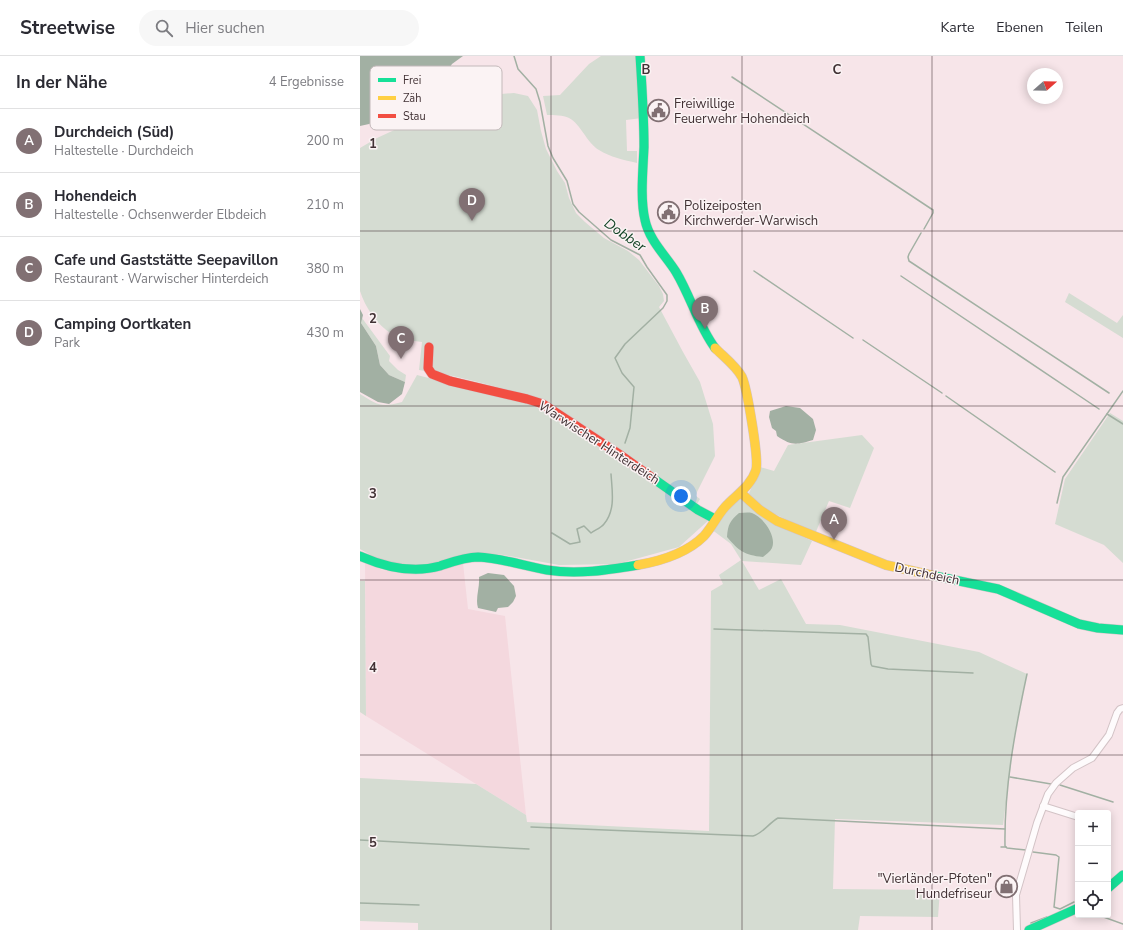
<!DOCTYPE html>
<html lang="de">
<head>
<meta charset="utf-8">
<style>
  body { margin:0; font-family:"Nunito Sans",sans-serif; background:#f7f7f7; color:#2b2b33 }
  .controls { position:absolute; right:12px; bottom:12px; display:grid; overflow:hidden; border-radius:4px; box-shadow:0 2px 10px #0003 }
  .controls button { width:36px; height:36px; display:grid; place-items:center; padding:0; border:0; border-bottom:1px solid #e1e1e2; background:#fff; color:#2b2b33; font:20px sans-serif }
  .compass { position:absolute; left:667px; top:12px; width:36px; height:36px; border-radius:50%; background:#fff; box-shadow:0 2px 10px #0003; rotate:70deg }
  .you { position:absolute; left:321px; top:440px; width:14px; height:14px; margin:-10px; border:3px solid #fff; border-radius:50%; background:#1a73e8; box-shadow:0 0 0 6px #1a73e833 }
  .badge { display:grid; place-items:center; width:26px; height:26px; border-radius:50%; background:#817073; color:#fff; font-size:13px; font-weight:700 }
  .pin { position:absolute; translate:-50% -33px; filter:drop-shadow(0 1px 2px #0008) }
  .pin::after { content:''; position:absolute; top:21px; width:14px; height:12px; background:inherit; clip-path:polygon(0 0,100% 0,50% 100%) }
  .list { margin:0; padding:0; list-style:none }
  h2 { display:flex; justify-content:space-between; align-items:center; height:52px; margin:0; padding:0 16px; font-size:17px }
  h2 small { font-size:13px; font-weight:400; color:#7c7c81 }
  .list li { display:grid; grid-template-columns:26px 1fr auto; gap:12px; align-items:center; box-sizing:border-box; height:64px; padding:0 16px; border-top:1px solid #e1e1e2 }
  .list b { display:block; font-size:15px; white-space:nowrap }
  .list p { margin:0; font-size:13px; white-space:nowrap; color:#7c7c81 }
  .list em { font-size:13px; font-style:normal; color:#7c7c81 }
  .icon { flex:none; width:22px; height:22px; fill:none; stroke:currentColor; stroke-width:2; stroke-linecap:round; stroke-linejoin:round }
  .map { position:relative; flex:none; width:763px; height:874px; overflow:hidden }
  header { display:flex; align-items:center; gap:24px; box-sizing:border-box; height:56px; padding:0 20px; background:#fff; border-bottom:1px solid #e1e1e2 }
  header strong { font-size:19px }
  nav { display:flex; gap:22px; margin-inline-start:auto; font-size:14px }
  .search { width:280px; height:36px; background:#f7f7f7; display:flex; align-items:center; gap:10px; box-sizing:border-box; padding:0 14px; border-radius:22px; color:#7c7c81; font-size:15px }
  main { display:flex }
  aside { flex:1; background:#fff }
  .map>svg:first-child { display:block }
  .built { fill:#f4d8de }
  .green { fill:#d5dcd2 }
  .water { fill:#a2b0a3 }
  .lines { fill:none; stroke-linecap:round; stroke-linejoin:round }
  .stream { stroke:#a2b0a3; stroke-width:1.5 }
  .street-casing { stroke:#d3c3c6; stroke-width:8 }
  .fast-casing { stroke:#d3c3c6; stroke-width:10 }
  .slow-casing { stroke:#d3c3c6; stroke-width:10 }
  .jam-casing { stroke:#d3c3c6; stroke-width:10 }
  .street { stroke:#fefbfc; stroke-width:6 }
  .fast { stroke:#16e098; stroke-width:9 }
  .slow { stroke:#ffcf43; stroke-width:9 }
  .jam { stroke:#f24e42; stroke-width:9 }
  .grid { fill:none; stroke:#413134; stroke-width:1; stroke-opacity:0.55 }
  .labels { text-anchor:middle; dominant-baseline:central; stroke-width:3; stroke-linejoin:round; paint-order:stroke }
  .poi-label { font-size:13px; fill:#413134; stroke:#fbf3f4; text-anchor:start }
  .street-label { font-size:13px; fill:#413134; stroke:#fbf3f4 }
  .water-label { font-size:14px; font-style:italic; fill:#144426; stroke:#fbf3f4 }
  .key { fill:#fbf3f4; stroke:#c3b9ba; stroke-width:1 }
  .key-label { font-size:11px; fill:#413134 }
  .grid-label { font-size:13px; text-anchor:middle; font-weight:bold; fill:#413134; stroke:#fbf3f4; stroke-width:3; stroke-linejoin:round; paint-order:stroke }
</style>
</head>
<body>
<header>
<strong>Streetwise</strong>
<div class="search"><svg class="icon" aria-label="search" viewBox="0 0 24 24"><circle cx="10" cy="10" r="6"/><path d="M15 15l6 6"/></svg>Hier suchen</div>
<nav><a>Karte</a><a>Ebenen</a><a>Teilen</a></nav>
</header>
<main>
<aside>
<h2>In der Nähe<small>4 Ergebnisse</small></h2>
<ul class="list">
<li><span class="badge">A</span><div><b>Durchdeich (Süd)</b><p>Haltestelle · Durchdeich</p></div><em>200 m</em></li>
<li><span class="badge">B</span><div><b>Hohendeich</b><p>Haltestelle · Ochsenwerder Elbdeich</p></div><em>210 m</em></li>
<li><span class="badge">C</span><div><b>Cafe und Gaststätte Seepavillon</b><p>Restaurant · Warwischer Hinterdeich</p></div><em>380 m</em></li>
<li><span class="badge">D</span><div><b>Camping Oortkaten</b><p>Park</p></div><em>430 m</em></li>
</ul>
</aside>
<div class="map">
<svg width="763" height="874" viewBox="0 0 763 874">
  <rect width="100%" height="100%" fill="#f7e5e9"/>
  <polygon class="built" points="5,504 22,514 50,517 103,507 108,553 145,560 166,759 6,660"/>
  <g class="green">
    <path d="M241 0H277L282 62 266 64 267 95H277V107C264 104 250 101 239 94 226 86 221 68 209 62 203 59 194 59 187 59L183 40 200 39 229 8Z"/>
    <path d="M154 37 168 40 177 54 181 75 186 93 197 115 205 127 209 142 216 157 225 166 244 182 268 195 279 204 299 230 303 238 304 245 299 251 323 296 340 326 353 368 355 400 337 436 336 440 340 443 337 448 189 346C148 334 102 320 59 314L62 286C52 285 41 283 32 278 17 269 5 251 0 235V92L17 82 43 70 71 61 108 51 128 39Z"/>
    <polygon points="709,237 757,267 763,259 763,282 705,246"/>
    <polygon points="2,262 30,300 29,305 38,314 46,319 45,326 29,319 20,309 16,290 1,267"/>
    <path d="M57 319 173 349 350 463 319 491 257 508 199 509 138 498 98 500 68 509 49 510 23 506 0 493V338C18 349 21 352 42 346Z"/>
    <polygon points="750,357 763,365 763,507 744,489 695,468 705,423"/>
    <polygon points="502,379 514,392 490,452 469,445 455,478 407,454 390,439 389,437 399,416 400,411 414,415 428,389"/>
    <polygon points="379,443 383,443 413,467 452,485 441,509 382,505 399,534 421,523 446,568 480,569 619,596 667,618 656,671 643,769 475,763 473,833 580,834 578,861 500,860 498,874 58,874 58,867 0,865 0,722 116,728 166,759 167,766 349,775 351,535 363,528 359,519 381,504 371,488 351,473 374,445"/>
    <polygon points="0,525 5,525 6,660 0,656"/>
  </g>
  <g class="water">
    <polygon points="0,0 103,0 92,8 84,20 86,35 50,48 9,68 0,70"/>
    <polygon points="0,253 3,259 1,267 16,290 20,309 29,319 45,326 42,338 29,348 18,346 0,336"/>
    <path d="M426 350 440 352 453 363 456 374 453 384C436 389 432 390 417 380L416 375 412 372 409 361 410 355Z"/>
    <path d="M379 457C383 457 388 456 392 457 403 461 417 480 412 492 410 496 406 498 403 501 384 499 379 495 367 481 368 468 370 465 379 457Z"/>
    <path d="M128 517 144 519 154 530 156 540 153 546 148 551 138 552 136 556 118 552C115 542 120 532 119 521Z"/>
  </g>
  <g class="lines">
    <g class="stream">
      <polyline points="154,0 158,13 176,33 180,46 188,90 193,102 207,125 213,148 219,156 251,184 280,199 287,211 307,239 307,245 303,252 265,288 255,302 262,317 274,331 270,372 265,387"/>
      <polyline points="372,21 573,154 573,157 564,173"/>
      <polyline points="561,177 549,198 548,201 549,205 749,337"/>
      <polyline points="394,215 493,282"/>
      <polyline points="541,220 739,353"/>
      <polyline points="503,284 582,337"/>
      <polyline points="586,340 695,416"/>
      <polyline points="747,358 763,368"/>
      <polyline points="697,447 703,421 763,335"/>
      <path d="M192 477 210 488 220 486 217 473 224 470 231 477C235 474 241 472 244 468 256 454 252 434 251 418"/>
      <polyline points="354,573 506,578 508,581 511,608 512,610 528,613 613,617"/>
      <polyline points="650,721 691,728"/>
      <polyline points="700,729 753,746"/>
      <path d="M171 771 393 780C402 778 409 767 418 762L645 773"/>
      <polyline points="0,784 169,793"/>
      <polyline points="641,791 646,791"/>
      <path d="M666 794 647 792 645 790C644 732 655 674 667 618"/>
      <polyline points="673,796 696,799 699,801 694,851 700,853 714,846"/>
      <polyline points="0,847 59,849"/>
      <polyline points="738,859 763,868"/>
      <polyline points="671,867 687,861"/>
    </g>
    <defs>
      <g id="street">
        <polyline points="683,750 718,761"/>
        <polyline points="657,874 656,839 677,767 688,738 696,727 713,712 732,702 749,679 757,657 760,653 763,652"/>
      </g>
      <g id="fast">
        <path d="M280 0C282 31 284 61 284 91 283 114 280 143 285 164 289 184 306 200 316 216 331 241 338 269 355 292"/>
        <polyline points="294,423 338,454 355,463"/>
        <path d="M0 500C25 511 52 518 80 510 92 506 105 501 118 501 142 502 164 510 187 514 217 519 248 514 278 509"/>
        <polyline points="575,520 638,533 719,568 738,572 763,574"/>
        <polyline points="748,832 763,819"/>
        <polyline points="669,874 718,852"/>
      </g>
      <g id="slow">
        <polyline points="381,437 400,454 417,465 526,509 575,520"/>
        <path d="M278 509C301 505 327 497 344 480 352 471 357 460 365 451 376 439 391 430 396 414 399 402 387 332 382 321 376 310 364 301 355 292"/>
      </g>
      <polyline id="jam" points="69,291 68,312 72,318 90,325 167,343 183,348 259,398 294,423"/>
    </defs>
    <use href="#street" class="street-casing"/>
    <use href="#fast" class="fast-casing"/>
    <use href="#slow" class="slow-casing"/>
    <use href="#jam" class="jam-casing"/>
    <use href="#street" class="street"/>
    <use href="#fast" class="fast"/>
    <use href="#slow" class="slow"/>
    <use href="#jam" class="jam"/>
  </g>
  <path class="grid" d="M191 0V874M382 0V874M572 0V874M0 175H763M0 350H763M0 524H763M0 699H763"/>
  <defs>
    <symbol id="civic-ring" viewBox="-11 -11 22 22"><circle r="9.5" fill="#fbf3f4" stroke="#817073" stroke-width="1.5"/><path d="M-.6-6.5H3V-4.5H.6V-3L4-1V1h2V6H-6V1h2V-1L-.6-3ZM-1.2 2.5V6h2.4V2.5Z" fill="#817073"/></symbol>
    <symbol id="shop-ring" viewBox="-11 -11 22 22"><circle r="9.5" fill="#fbf3f4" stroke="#817073" stroke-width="1.5"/><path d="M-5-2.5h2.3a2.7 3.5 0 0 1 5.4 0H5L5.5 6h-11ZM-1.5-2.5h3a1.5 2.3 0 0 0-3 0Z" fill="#817073"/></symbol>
  </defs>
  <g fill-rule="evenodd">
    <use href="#civic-ring" x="286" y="42" width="25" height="25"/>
    <use href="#civic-ring" x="296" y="144" width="25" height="25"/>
    <use href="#shop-ring" x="634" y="818" width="25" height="25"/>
  </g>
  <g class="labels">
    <g class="poi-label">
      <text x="314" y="48">Freiwillige<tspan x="314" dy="15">Feuerwehr Hohendeich</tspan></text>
      <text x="324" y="150">Polizeiposten<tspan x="324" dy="15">Kirchwerder-Warwisch</tspan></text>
      <text x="632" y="823" text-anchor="end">"Vierländer-Pfoten"<tspan x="632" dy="15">Hundefriseur</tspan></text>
    </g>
    <g class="street-label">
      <text transform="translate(239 387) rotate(33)">Warwischer Hinterdeich</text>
      <text transform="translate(567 518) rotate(12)">Durchdeich</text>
    </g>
    <g class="water-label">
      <text transform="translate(265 179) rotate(35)">Dobber</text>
    </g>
  </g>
  <rect x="10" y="10" width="132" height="64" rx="6" class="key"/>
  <rect x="18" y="22" width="18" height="4" fill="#16e098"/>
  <rect x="18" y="40" width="18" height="4" fill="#ffcf43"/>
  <rect x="18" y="58" width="18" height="4" fill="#f24e42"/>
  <g class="key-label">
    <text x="43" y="28">Frei</text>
    <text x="43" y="46">Zäh</text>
    <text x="43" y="64">Stau</text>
  </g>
  <g class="grid-label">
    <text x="286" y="18">B</text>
    <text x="477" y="18">C</text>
    <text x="13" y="92">1</text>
    <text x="13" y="267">2</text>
    <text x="13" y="442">3</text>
    <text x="13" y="616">4</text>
    <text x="13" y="791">5</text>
  </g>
</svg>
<div class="controls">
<button>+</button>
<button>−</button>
<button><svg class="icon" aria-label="locate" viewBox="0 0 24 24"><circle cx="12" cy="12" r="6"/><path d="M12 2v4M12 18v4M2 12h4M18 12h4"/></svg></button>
</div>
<svg class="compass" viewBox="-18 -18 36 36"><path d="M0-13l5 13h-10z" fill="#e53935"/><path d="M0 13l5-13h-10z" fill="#7c7c81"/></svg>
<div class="you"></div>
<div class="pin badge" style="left:474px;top:484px">A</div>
<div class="pin badge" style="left:345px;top:273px">B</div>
<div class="pin badge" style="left:41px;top:303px">C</div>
<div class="pin badge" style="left:112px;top:165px">D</div>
</div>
</main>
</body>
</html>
